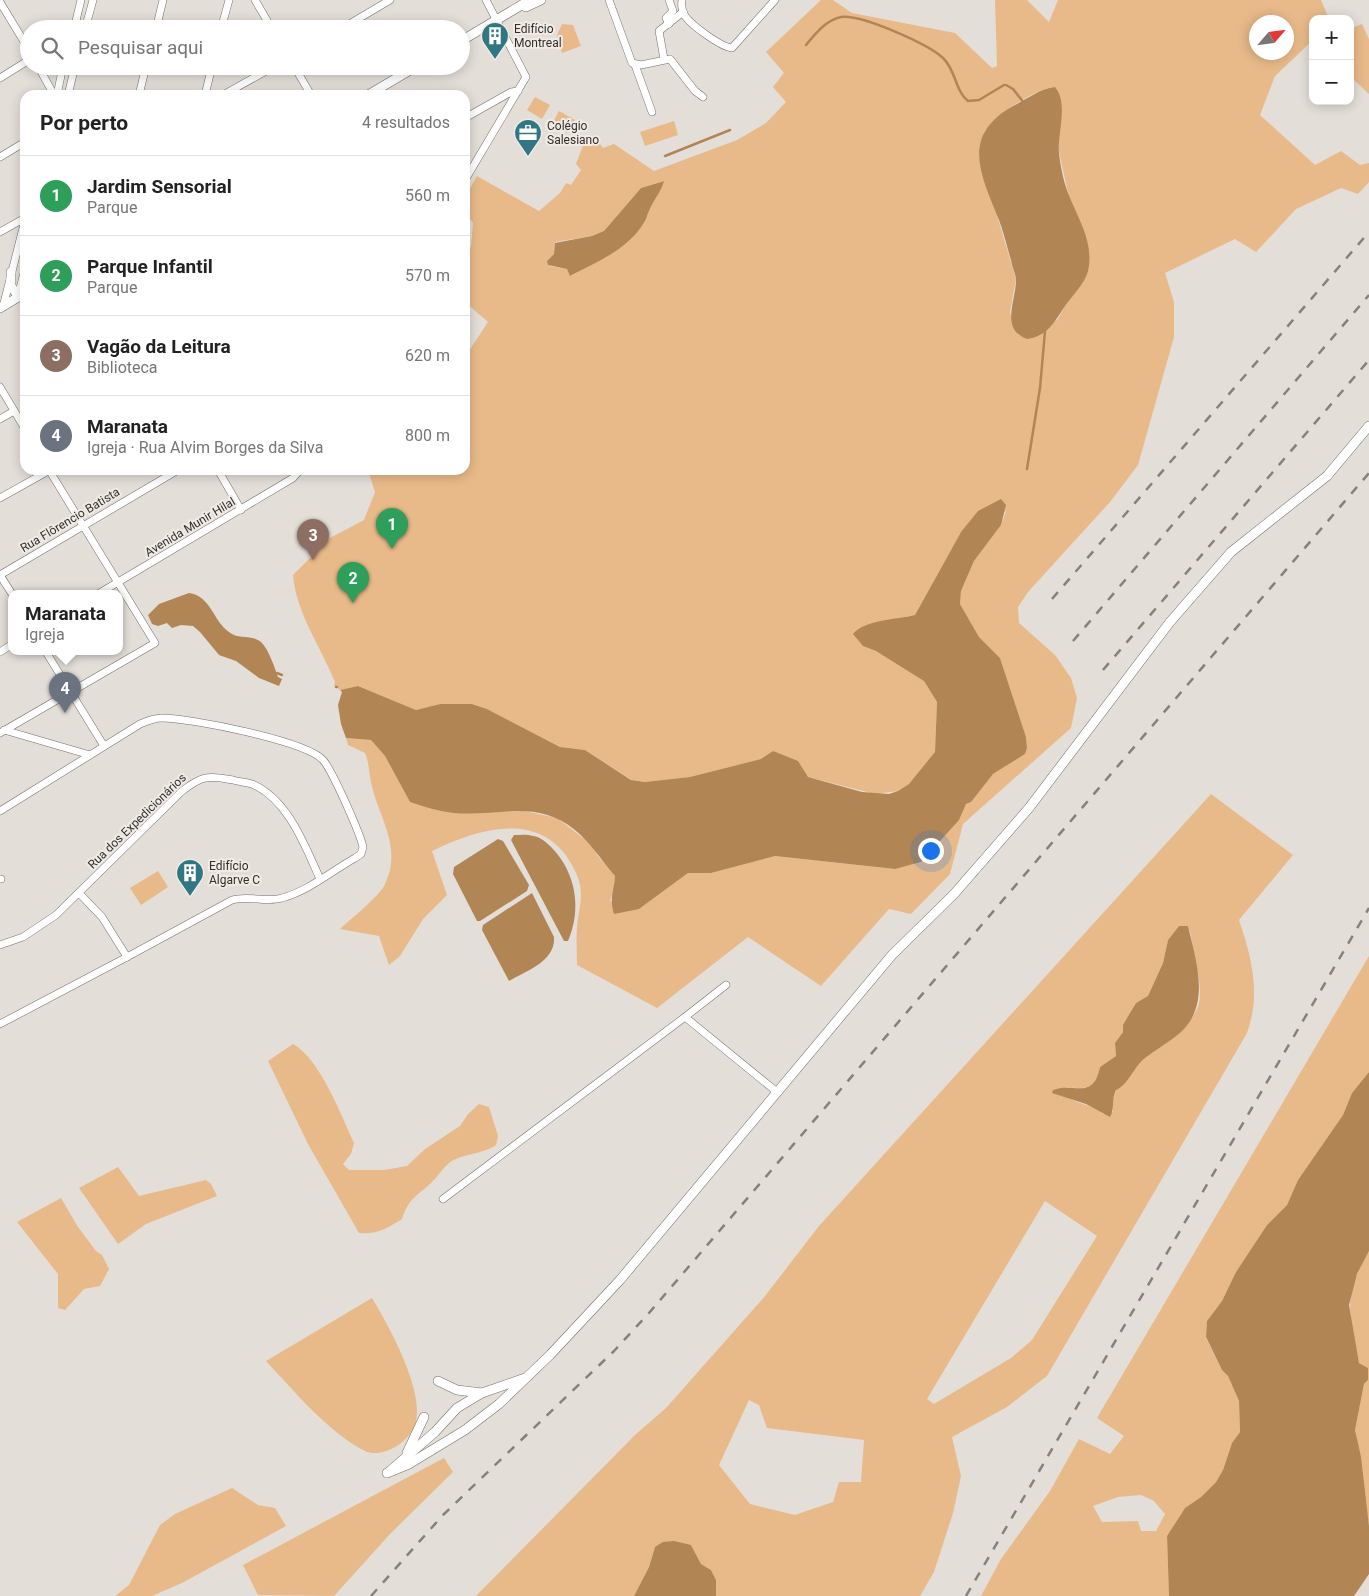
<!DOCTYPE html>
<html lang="pt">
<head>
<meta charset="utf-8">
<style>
  body { margin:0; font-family:Roboto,sans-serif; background:#f2f2f2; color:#222 }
  .controls { position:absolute; right:15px; top:15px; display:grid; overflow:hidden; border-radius:10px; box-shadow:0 2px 12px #0003 }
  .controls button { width:45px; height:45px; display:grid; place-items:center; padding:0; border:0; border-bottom:1px solid #e0e0e0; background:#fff; color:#222; font:25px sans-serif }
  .compass { position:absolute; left:1249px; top:15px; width:45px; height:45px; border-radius:50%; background:#fff; box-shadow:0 2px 12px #0003; rotate:62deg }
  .you { position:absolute; left:930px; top:850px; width:18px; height:18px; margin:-12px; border:4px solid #fff; border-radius:50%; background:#1a73e8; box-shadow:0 0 0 8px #1a73e833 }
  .badge { display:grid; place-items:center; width:32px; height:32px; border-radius:50%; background:#317783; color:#fff; font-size:16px; font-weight:700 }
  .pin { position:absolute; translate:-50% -41px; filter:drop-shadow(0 1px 2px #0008) }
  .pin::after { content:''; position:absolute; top:26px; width:18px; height:15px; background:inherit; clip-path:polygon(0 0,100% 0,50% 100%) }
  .popup { position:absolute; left:8px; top:590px; width:115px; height:65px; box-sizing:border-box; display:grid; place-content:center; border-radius:10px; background:#fff; filter:drop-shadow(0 1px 4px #0005); font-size:16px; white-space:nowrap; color:#767676 }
  .popup b { font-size:19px; color:#222 }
  .popup::after { content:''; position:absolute; left:50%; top:100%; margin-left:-10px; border:10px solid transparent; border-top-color:#fff }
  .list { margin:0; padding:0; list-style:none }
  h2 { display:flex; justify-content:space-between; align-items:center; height:65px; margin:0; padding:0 20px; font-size:21px }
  h2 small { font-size:16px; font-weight:400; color:#767676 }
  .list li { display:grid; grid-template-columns:32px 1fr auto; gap:15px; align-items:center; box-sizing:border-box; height:80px; padding:0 20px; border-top:1px solid #e0e0e0 }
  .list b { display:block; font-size:19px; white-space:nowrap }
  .list p { margin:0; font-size:16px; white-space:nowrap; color:#767676 }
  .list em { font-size:16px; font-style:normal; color:#767676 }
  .icon { flex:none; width:28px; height:28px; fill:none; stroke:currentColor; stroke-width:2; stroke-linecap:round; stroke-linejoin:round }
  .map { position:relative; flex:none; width:1369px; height:1596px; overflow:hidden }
  .search { position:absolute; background:#fff; box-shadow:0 2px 12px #0003; left:20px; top:20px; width:450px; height:55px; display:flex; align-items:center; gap:12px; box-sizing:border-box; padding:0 18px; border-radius:28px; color:#767676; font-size:19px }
  .panel { position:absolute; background:#fff; box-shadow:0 2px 12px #0003; left:20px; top:90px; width:450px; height:385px; border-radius:15px }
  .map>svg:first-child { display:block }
  .green { fill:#e8ba89; fill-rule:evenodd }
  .water { fill:#b18554 }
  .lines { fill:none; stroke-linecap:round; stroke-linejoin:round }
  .stream { stroke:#b18554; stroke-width:2.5 }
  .minor-casing { stroke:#75706a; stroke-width:8 }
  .tertiary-casing { stroke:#75706a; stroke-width:10 }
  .minor { stroke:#fff; stroke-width:7 }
  .tertiary { stroke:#fff; stroke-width:9 }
  .rail { stroke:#85817d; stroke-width:2.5; stroke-dasharray:9 9; stroke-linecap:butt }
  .labels { text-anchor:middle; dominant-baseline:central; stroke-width:4; stroke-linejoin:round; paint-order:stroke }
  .poi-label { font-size:12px; fill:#302e2c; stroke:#f1ebe5; text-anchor:start }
  .street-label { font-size:12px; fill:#302e2c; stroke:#f1ebe5 }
</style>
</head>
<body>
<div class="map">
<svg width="1369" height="1596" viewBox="0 0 1369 1596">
  <rect width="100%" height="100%" fill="#e4ded8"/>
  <g class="green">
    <path d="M821 0H833L852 13 955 33 992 68 997 66 995 0H1027L1049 22 1058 0H1321L1329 19H1313V40L1275 76 1260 115 1315 165 1341 151 1360 165 1369 163V182L1358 194 1341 188 1296 209 1256 252 1235 239 1165 273 1174 302V337L1138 465 1110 502 1028 592 1018 607 1019 623 1055 655 1071 678 1077 698 1071 728 963 824 950 874 911 914 889 909 821 986 748 937 657 1008 577 965C577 953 576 939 577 927 578 913 583 899 580 885 578 874 571 863 565 854 531 811 474 831 432 851L447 895 423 919 400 956 389 965 379 936 340 929C351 919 378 897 384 886 404 847 378 818 371 782 369 772 369 763 365 753L348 745 346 738 371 740 385 756 410 802 455 813 515 809 557 818 591 844 597 855 615 876 614 890 610 901 639 909 688 873H711L775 856 894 869 921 862 958 820 966 804 971 801 993 774 1025 754 1027 748 1026 737 1000 658 979 637 960 604 961 591 974 561 1001 525 1006 511 961 532 915 615 882 622 863 646 876 651 914 673 924 681 937 702 935 752 929 762 909 784 898 791 875 794 808 777 773 751 761 759 690 777 646 782 632 780 585 750 560 747 487 709 473 704H440L416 710 358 686 340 690 334 685 335 682C321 647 296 613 293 575L330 538 364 520 375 492 368 470H465V357L488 322 465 302V251L471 247 473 223 465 212V197L477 176 539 211 560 193 566 183 571 185 581 170 576 164 585 140 598 141 603 148 614 144 654 171 737 140 766 123 786 102 773 87 784 73 766 52ZM1256 22H1286V52H1256ZM1055 87 1059 152 1069 197 1064 308 1057 320 1020 336 1015 329 1010 312 1016 279 998 219 985 131C1000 113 1033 89 1055 87ZM663 181C661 192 655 198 650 209 647 213 647 219 644 223 625 249 598 261 571 276L567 269 549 266V259L554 254 555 242 592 236 604 231 641 188Z"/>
    <polygon points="562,24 573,25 581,46 562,53 557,35"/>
    <polygon points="1362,24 1369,39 1369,94 1350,76 1350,29"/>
    <polygon points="535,97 550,105 542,119 527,110"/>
    <polygon points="559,111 575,120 567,133 552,124"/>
    <polygon points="674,121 678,135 645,146 640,132"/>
    <path d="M1211 794 1293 855 1239 920C1252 958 1261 994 1247 1033L1047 1376 1007 1407 952 1437 961 1476 953 1513 934 1572 920 1596H716V1580L711 1570 701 1564 691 1545 655 1547 649 1567 634 1596H476L635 1435 666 1408 765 1296 819 1226ZM1179 926H1188L1191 935C1192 956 1207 992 1196 1011 1178 1045 1106 1070 1113 1112L1103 1114C1093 1105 1081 1105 1069 1098L1067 1087C1087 1090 1096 1088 1100 1067L1116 1056 1115 1043 1123 1032 1124 1025 1136 1003 1148 996 1163 963 1168 940ZM1045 1201 1097 1236 1032 1340 1011 1358 934 1404 927 1399ZM749 1400 759 1405 767 1428 864 1440 861 1482H839L833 1502 795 1515 750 1504 719 1465Z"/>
    <polygon points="158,871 168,887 141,905 130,888"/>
    <path d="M1369 956V1072L1352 1093 1343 1115 1298 1180 1287 1205 1267 1225 1236 1272 1222 1301 1207 1321 1206 1338 1222 1370 1228 1376 1239 1401 1240 1432 1232 1443 1223 1470 1216 1482 1201 1497 1185 1508 1167 1536 1169 1596H981L1001 1559 1050 1491 1079 1439 1110 1454 1124 1436 1097 1418ZM1141 1495 1154 1501 1165 1514 1156 1531H1141L1138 1521 1102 1522 1093 1506 1118 1497Z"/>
    <path d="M293 1044C320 1059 341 1115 354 1143L351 1154 343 1164 349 1170H384L407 1166 425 1149 460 1126 468 1114 479 1104 489 1107 498 1136 496 1145C482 1155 462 1153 449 1163 443 1168 438 1176 433 1181 418 1196 409 1197 402 1219 388 1228 376 1235 359 1233L308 1144 268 1061Z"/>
    <polygon points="118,1167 139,1196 206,1180 211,1184 217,1196 146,1224 118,1244 79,1188"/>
    <polygon points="61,1198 78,1227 96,1251 102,1255 109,1269 100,1286 84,1289 65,1310 58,1308 58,1274 17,1222"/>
    <path d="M1369 1251V1526L1355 1430 1364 1384 1368 1380V1368L1359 1363C1350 1312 1341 1300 1369 1251Z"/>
    <path d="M372 1298C389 1326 424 1390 416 1422 414 1432 405 1440 397 1446 389 1451 375 1456 365 1451 328 1432 294 1391 266 1361Z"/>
    <polygon points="444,1458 453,1472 390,1534 334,1596 258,1595 243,1565"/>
    <polygon points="232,1488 258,1505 275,1508 286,1526 182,1583 152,1596 115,1596 129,1585 160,1525 175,1514"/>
  </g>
  <g class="water">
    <path d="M1055 87C1069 103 1057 134 1059 154 1061 169 1064 184 1070 198 1080 222 1094 244 1088 271 1085 283 1072 296 1065 306 1054 322 1048 336 1027 339 999 329 1017 299 1016 278 1015 273 1012 266 1011 260 1007 247 1004 233 999 220 981 175 959 135 1015 105 1029 98 1039 89 1055 87Z"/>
    <path d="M664 181C661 192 654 199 649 211 647 214 647 218 645 221 629 249 597 262 570 276L567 269 548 265 547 261 554 254 555 243 592 236 604 231 641 188Z"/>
    <path d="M1001 499 1006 505 1001 525 974 561 961 591 960 604 979 637 1000 658 1026 737 1027 748 1025 754 993 774 971 802 966 804 959 820 921 862 895 869 775 856 711 873H688L639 909 614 914C609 897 614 893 615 876 601 860 591 843 575 830 536 798 497 817 454 813 439 811 424 807 410 802L385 756 371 740 346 738 341 724 338 705 342 692 340 690 358 686 416 710 440 704H472L487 709 560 747 585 750 631 780 645 782 690 777 761 759 773 751 798 761 808 777 862 792 889 794 898 791 909 784 935 752 937 702 924 681 876 651 863 646 853 634C866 619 896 620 915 615L961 532 978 511Z"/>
    <path d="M189 593C211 596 213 621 229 632 238 640 251 634 261 642 269 650 274 666 278 677L282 679 279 686 259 678 236 661 219 655 200 632 193 626 181 625 172 628 167 623 158 626 152 624 148 615 159 604Z"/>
    <path d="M514 835C520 835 527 834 533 836 541 837 547 843 552 848 576 873 582 909 568 941H564L511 840Z"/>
    <polygon points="498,839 503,841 529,885 527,891 480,921 477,921 453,874 454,867"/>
    <path d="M532 893 554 937C556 961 526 971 509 981L482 930 483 925Z"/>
    <path d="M1179 926H1188C1196 961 1211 1004 1181 1032 1170 1042 1156 1049 1144 1059 1133 1068 1128 1085 1116 1090 1111 1099 1115 1109 1110 1117L1086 1104 1052 1093 1053 1090C1074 1082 1093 1101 1100 1067L1116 1056 1115 1043 1123 1032V1025L1136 1003 1148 996 1163 963 1168 940Z"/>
    <polygon points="1369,1072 1369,1251 1357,1274 1349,1305 1359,1363 1368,1368 1368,1380 1364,1384 1355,1430 1361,1457 1369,1526 1369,1574 1354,1596 1169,1596 1167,1536 1185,1508 1201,1497 1216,1482 1223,1470 1232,1443 1240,1432 1239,1401 1228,1376 1222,1370 1206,1337 1207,1321 1222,1301 1236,1272 1267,1225 1287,1205 1298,1180 1343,1115 1352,1093"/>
    <polygon points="674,1541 691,1545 701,1564 711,1570 716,1580 716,1596 634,1596 649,1567 655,1547 663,1542"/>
  </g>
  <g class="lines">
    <g class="stream">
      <path d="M806 45C815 34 826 20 841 17 861 14 928 44 943 58 956 70 955 91 968 101L979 100 1004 85"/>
      <polyline points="1006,85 1013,89 1024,103"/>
      <polyline points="665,156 730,130"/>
      <polyline points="1027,469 1040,388 1045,331"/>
      <polyline points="277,673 282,675"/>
      <polyline points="336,687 337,687"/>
    </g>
    <defs>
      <g id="minor">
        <polyline points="255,0 272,29"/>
        <polyline points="609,0 632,63 641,65 670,59 695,91 703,97"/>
        <path d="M682 0C681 6 682 11 685 16 691 25 721 47 732 48L775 0"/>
        <polyline points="0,2 29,50"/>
        <polyline points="669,24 666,18 673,11 669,0"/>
        <polyline points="74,29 81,0"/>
        <polyline points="85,29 93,0"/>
        <polyline points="156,29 163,0"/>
        <polyline points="221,29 229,0"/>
        <polyline points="341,29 390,0"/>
        <polyline points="664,59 659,31 683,12"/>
        <polyline points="635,65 652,112"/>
        <polyline points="38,66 54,95"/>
        <polyline points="294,66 311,95"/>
        <polyline points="0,78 29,60"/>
        <polyline points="57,95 63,66"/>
        <polyline points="68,95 75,66"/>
        <polyline points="139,95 146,66"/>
        <polyline points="205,95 212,66"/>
        <polyline points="223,95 275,66"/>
        <polyline points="465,118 511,92 518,91"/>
        <polyline points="0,157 25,142"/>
        <polyline points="465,180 526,77 486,0"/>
        <polyline points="0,232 25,218"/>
        <polyline points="18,296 25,269"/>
        <polyline points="3,307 25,220"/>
        <polyline points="0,387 25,429"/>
        <polyline points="0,419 14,411"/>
        <polyline points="218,470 241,510"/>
        <polyline points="0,498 50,470"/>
        <polyline points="0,575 178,470"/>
        <polyline points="0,575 12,594"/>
        <polyline points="98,594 293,478 300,470"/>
        <polyline points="0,652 11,645"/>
        <polyline points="46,652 104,746"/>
        <polyline points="4,730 90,755"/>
        <polyline points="0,733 155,643 49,470"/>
        <path d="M0 811 140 724C147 721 154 718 162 718 190 718 306 741 323 760 332 770 360 833 363 847L361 854 355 858C332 871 308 891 282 898 266 903 249 895 232 900L127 957 0 1024"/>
        <polyline points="0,879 1,879"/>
        <polyline points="79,893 102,917 127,957"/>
        <path d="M0 945 23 937 56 915 181 792C201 776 207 775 233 780 239 782 246 782 252 784 288 799 305 846 320 879"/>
        <polyline points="685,1017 726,985"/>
        <polyline points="443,1199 685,1017 777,1092"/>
      </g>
      <g id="tertiary">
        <polyline points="526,7 541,0"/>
        <polyline points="461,41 530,0"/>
        <polyline points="368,95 417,66"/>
        <polyline points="11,272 11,286 18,296"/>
        <polyline points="0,308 25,293"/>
        <polyline points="438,1381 457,1390 482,1393"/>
        <polyline points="407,1453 424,1417"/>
        <polyline points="390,1471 435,1432 457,1408 482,1393 525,1378"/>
        <polyline points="387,1473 409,1464 465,1430 499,1404 550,1355 620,1280 892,955 954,894 1029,808 1170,622 1231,552 1327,476 1369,426"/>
      </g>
    </defs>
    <use href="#minor" class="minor-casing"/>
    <use href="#tertiary" class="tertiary-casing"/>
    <use href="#minor" class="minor"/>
    <use href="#tertiary" class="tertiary"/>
    <g class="rail">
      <polyline points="1052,599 1369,232"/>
      <polyline points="1073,641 1369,295"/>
      <polyline points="1103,670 1369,360"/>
      <polyline points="371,1596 443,1515 614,1351 649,1313 1369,473"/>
      <polyline points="966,1596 1369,908"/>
    </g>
  </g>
  <defs>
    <symbol id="building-pin" viewBox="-11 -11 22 30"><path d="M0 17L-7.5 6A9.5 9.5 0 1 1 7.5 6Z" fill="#317783" stroke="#f1ebe5"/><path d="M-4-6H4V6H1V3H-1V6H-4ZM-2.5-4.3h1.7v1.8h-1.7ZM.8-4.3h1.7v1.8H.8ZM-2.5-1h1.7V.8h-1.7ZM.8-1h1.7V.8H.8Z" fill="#fff"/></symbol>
    <symbol id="office-pin" viewBox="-11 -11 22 30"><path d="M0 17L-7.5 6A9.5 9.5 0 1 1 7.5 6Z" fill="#317783" stroke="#f1ebe5"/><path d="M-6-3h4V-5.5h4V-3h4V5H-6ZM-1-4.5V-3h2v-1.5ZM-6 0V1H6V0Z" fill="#fff"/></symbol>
  </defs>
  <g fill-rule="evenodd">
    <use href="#building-pin" x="479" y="20" width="32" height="43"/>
    <use href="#office-pin" x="512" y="117" width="32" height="43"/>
    <use href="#building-pin" x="174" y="857" width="32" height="43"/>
  </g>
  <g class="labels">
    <g class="poi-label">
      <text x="514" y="29">Edifício<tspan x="514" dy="14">Montreal</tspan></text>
      <text x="547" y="126">Colégio<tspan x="547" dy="14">Salesiano</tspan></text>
      <text x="209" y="866">Edifício<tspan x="209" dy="14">Algarve C</tspan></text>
    </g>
    <g class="street-label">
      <text transform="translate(70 520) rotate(-31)">Rua Flôrencio Batista</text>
      <text transform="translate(190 527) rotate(-31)">Avenida Munir Hilal</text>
      <text transform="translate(137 821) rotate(-44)">Rua dos Expedicionários</text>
    </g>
  </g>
</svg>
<div class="controls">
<button>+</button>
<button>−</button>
</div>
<svg class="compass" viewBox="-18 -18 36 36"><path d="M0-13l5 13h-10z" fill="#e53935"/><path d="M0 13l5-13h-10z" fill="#767676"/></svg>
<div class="you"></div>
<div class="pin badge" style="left:392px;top:549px;background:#2e9e5b">1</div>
<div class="pin badge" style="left:353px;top:603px;background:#2e9e5b">2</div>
<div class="pin badge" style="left:313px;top:560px;background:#8d6e63">3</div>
<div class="pin badge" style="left:65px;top:713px;background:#6b7280">4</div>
<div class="popup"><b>Maranata</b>Igreja</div>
<div class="search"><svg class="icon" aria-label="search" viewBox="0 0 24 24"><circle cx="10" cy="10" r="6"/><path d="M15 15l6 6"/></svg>Pesquisar aqui</div>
<section class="panel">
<h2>Por perto<small>4 resultados</small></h2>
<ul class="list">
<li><span class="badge" style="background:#2e9e5b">1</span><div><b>Jardim Sensorial</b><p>Parque</p></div><em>560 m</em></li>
<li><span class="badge" style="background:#2e9e5b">2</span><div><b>Parque Infantil</b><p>Parque</p></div><em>570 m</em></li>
<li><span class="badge" style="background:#8d6e63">3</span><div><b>Vagão da Leitura</b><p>Biblioteca</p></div><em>620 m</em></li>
<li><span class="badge" style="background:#6b7280">4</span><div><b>Maranata</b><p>Igreja · Rua Alvim Borges da Silva</p></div><em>800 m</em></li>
</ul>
</section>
</div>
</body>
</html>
